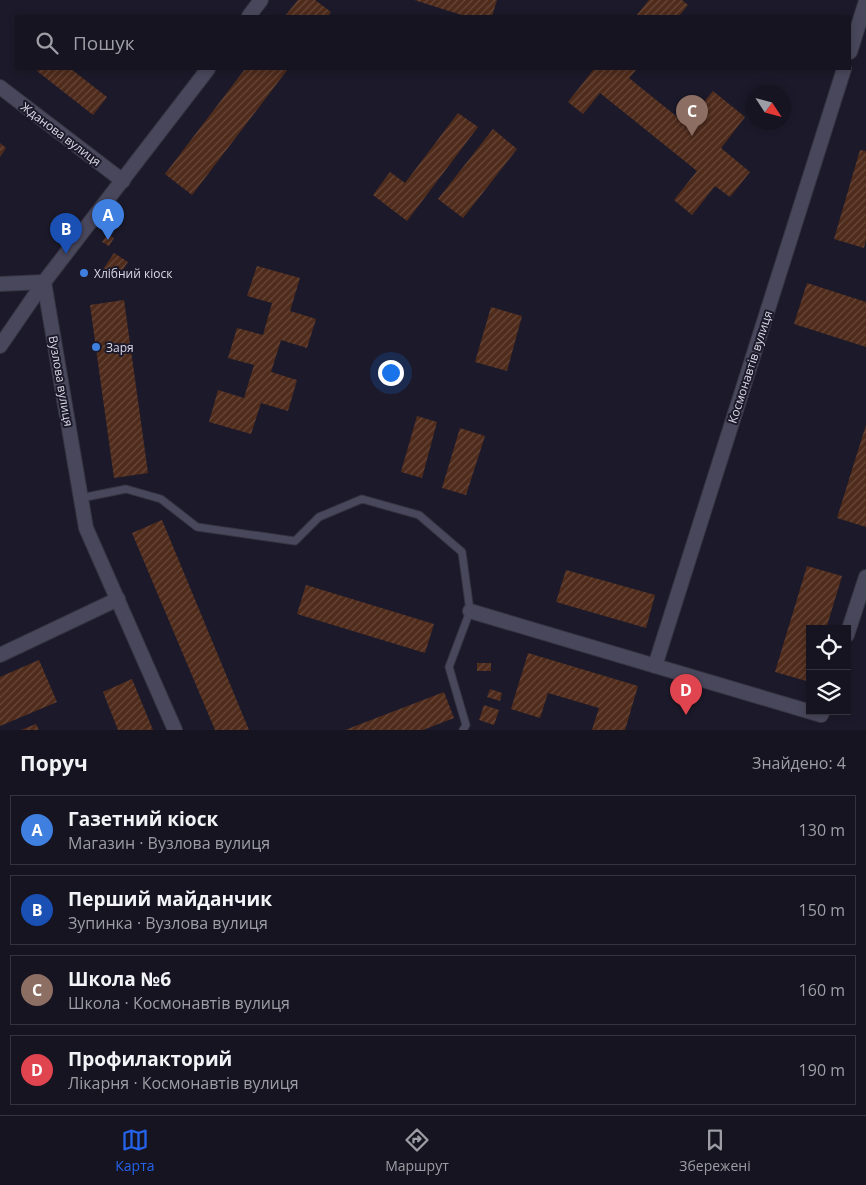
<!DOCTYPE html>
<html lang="uk">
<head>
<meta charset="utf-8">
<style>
  body { margin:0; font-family:"Open Sans",sans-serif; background:#22212d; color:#f1f3f6 }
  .controls { position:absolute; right:15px; bottom:15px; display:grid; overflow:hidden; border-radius:0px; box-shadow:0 2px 8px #0003 }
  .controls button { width:45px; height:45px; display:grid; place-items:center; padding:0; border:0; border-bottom:1px solid #34333e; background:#151420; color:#f1f3f6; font:25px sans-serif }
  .compass { position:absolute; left:746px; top:85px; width:45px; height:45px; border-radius:50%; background:#151420; box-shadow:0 2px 8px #0003; rotate:126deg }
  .you { position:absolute; left:390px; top:372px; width:18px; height:18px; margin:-12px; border:4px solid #fff; border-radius:50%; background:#1a73e8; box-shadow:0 0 0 8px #1a73e833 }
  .badge { display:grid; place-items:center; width:32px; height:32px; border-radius:50%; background:#2563eb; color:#fff; font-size:16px; font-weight:700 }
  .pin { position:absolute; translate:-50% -41px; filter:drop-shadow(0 1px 2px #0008) }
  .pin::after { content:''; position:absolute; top:26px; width:18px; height:15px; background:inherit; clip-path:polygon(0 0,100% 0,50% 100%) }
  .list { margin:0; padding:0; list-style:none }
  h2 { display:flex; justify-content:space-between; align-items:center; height:65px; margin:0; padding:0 20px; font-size:21px }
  h2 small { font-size:16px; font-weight:400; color:#9d9ea5 }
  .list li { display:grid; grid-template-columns:32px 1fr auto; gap:15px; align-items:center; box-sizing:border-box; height:70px; margin:0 10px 10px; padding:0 10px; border:1px solid #34333e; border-radius:0px }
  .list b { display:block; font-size:19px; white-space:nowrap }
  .list p { margin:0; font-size:16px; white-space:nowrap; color:#9d9ea5 }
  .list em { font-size:16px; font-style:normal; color:#9d9ea5 }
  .icon { flex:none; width:28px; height:28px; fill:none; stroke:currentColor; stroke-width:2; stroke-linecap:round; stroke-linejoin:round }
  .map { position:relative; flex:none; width:866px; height:730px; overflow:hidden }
  .search { position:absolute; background:#151420; box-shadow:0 2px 8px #0003; left:15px; right:15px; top:15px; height:55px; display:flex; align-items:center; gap:12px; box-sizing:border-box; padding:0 18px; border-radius:0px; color:#9d9ea5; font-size:19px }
  .sheet { height:385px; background:#151420 }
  nav { display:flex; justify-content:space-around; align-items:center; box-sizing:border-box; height:70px; border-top:1px solid #34333e; background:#151420; font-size:14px; color:#9d9ea5 }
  nav a { display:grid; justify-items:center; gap:2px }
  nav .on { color:#2563eb }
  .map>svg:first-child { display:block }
  .building { fill:url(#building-hatch) }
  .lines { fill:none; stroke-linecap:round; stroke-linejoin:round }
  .service-casing { stroke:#353441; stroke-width:9 }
  .minor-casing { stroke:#353441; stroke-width:16 }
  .service { stroke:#49475b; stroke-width:7 }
  .minor { stroke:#49475b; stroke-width:14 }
  .shop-dot { fill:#3f7fe0; stroke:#1c1a2a; stroke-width:2 }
  .labels { text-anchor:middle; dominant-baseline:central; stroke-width:4; stroke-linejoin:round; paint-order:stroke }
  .street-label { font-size:12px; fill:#dad9e5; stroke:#1c1a2a }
  .poi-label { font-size:12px; fill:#dad9e5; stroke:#1c1a2a; text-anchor:start }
</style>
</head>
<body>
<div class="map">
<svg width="866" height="730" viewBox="0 0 866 730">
  <defs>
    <pattern id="building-hatch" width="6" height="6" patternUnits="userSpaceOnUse" patternTransform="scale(1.25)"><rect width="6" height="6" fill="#4f2b1b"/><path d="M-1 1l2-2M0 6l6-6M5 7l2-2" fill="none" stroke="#68493c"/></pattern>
  </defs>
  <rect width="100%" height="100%" fill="#1c1a2a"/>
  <g class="building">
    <polygon points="298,0 315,0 331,12 328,16 285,16"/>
    <polygon points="414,0 497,0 492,16 465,16"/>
    <polygon points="649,0 682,0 688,5 679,16 636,16"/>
    <polygon points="39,69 71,69 107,97 93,115 37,71"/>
    <polygon points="245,69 288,69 192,195 165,174"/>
    <polygon points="594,69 637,69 629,78 686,124 713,91 745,117 721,148 750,172 730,197 715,186 692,215 674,200 697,171 600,93 583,114 568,102"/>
    <polygon points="458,113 478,127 407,221 373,195 390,172 405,183"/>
    <polygon points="493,129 517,149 463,218 438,199"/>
    <polygon points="0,143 6,148 0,157"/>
    <polygon points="860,150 866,151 866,240 864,248 834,239"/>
    <polygon points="108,234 114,238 109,246 102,242"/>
    <polygon points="114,253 128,262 116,280 102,271"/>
    <polygon points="257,266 300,278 290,311 316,319 307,348 281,340 271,372 297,380 288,411 261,403 251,434 209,422 218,390 244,398 254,365 228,358 237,328 263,335 272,303 247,296"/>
    <polygon points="807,283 866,302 866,347 794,324"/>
    <polygon points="124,300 148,473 114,478 90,305"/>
    <polygon points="491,307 522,316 507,371 475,362"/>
    <polygon points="417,416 437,422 422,478 401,472"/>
    <polygon points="866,425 866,527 837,518"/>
    <polygon points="460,428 485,436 466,495 442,488"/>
    <polygon points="162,520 249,730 215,730 132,533"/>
    <polygon points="807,566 842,576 826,629 810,629 810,682 775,672"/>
    <polygon points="566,570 655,595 646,628 556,602"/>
    <polygon points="306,585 434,624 425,653 297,614"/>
    <polygon points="528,653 638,686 625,730 592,730 599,708 548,693 540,718 511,709"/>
    <polygon points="39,660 57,702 0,726 0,677"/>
    <rect x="477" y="663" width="14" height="8"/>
    <polygon points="132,679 153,730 118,730 103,692"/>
    <polygon points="490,689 502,693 500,701 487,697"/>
    <polygon points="444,692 454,718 423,730 345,730"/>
    <polygon points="484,705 499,710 494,725 479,720"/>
    <polygon points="36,724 39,730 21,730"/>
  </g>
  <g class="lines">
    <defs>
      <polyline id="service" points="81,498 126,489 161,499 197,527 295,541 319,517 362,499 419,515 462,552 470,611 449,667 466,725 463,730"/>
      <g id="minor">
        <polyline points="249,16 261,0"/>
        <polyline points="850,52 866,1"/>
        <polyline points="0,87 123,181"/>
        <polyline points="44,282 86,528 175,730"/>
        <polyline points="0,284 44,282"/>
        <polyline points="0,346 44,282 208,69"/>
        <polyline points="470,611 821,715 823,711"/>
        <polyline points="847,635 866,577"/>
        <polyline points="0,655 118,599"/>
        <polyline points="655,666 844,69"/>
      </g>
    </defs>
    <use href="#service" class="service-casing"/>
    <use href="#minor" class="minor-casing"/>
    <use href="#service" class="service"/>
    <use href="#minor" class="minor"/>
  </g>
  <g class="shop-dot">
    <circle cx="84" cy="273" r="5"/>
    <circle cx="96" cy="347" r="5"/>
  </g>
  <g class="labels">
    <g class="street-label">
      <text transform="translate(61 134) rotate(37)">Жданова вулиця</text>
      <text transform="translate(750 367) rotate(-72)">Космонавтів вулиця</text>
      <text transform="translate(61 381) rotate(80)">Вузлова вулиця</text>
    </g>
    <g class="poi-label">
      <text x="94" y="273">Хлібний кіоск</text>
      <text x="106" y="347">Заря</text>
    </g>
  </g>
</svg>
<div class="controls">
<button><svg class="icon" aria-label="locate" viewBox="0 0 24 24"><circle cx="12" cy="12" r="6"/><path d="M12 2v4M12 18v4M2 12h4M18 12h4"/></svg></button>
<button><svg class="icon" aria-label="layers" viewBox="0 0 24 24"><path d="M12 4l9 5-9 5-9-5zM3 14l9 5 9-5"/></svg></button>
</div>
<svg class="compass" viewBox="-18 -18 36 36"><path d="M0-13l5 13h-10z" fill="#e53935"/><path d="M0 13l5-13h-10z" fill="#9d9ea5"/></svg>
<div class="you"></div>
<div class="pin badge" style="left:108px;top:240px;background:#3f7fe0">A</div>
<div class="pin badge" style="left:66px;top:254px;background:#1a4fb4">B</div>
<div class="pin badge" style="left:692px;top:136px;background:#8d6e63">C</div>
<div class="pin badge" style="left:686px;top:715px;background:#e0444e">D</div>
<div class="search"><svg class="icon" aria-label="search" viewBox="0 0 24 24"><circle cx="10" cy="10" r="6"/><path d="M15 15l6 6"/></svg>Пошук</div>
</div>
<section class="sheet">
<h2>Поруч<small>Знайдено: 4</small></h2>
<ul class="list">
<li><span class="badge" style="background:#3f7fe0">A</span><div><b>Газетний кіоск</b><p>Магазин · Вузлова вулиця</p></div><em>130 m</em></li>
<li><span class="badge" style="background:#1a4fb4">B</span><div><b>Перший майданчик</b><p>Зупинка · Вузлова вулиця</p></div><em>150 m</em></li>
<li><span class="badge" style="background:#8d6e63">C</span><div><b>Школа №6</b><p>Школа · Космонавтів вулиця</p></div><em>160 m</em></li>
<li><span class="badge" style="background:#e0444e">D</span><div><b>Профилакторий</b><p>Лікарня · Космонавтів вулиця</p></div><em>190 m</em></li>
</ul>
</section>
<nav>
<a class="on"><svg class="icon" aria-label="map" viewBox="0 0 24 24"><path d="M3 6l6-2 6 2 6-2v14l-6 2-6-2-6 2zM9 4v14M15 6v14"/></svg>Карта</a>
<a><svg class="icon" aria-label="directions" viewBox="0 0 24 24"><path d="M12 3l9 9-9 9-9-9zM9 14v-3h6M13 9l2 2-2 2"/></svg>Маршрут</a>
<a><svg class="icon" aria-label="saved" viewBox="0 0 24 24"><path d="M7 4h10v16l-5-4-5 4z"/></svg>Збережені</a>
</nav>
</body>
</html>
